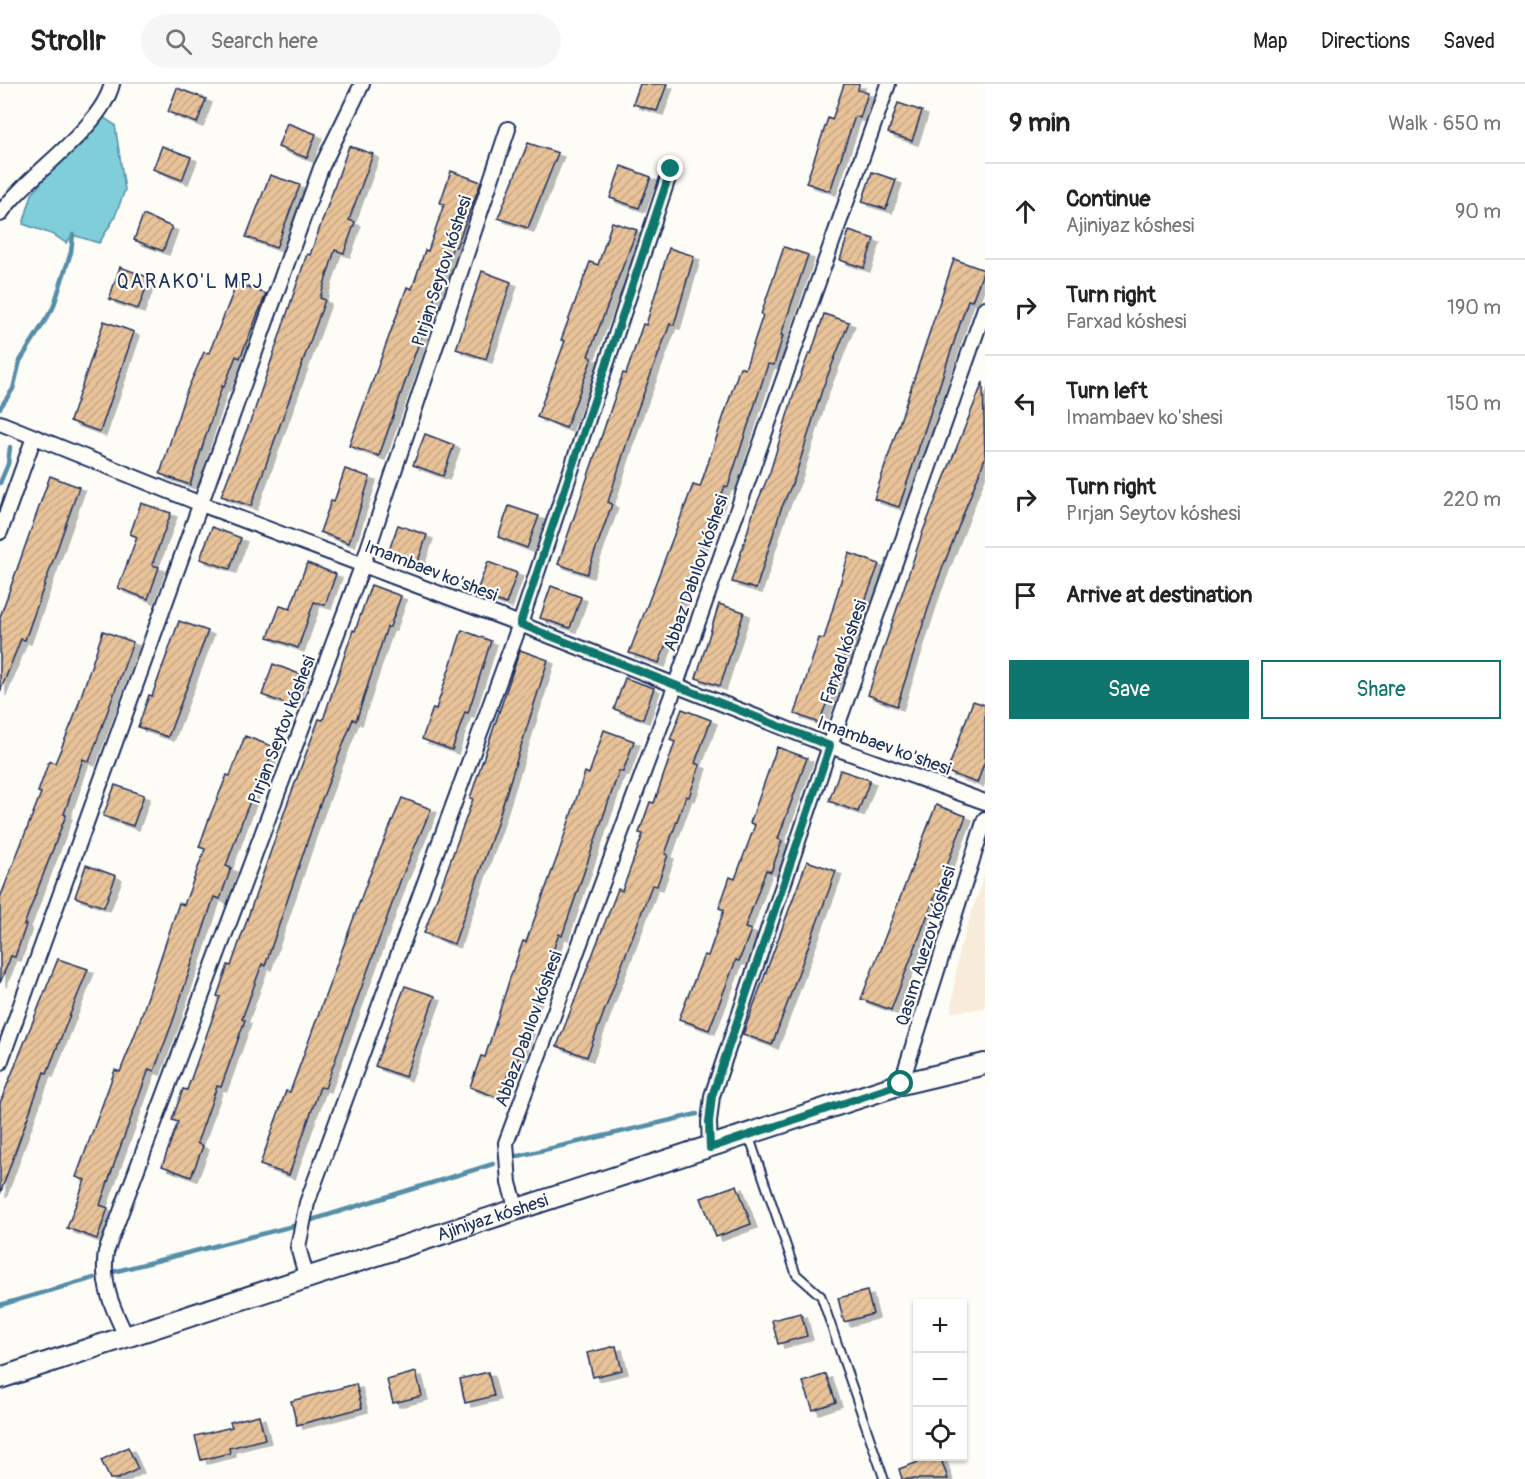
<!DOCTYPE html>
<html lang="en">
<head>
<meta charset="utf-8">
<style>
  body { margin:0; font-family:Pangolin,sans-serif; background:#f6f6f6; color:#222 }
  .controls { position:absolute; right:18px; bottom:18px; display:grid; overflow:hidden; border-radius:0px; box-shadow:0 2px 4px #0004 }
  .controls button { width:54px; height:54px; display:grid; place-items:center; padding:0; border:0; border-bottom:2px solid #e0e0e0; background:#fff; color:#222; font:30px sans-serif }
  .stop { position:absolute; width:18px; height:18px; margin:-14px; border:4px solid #0f766e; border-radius:50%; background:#fff }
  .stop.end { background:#0f766e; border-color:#fff; box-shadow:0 2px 6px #0008 }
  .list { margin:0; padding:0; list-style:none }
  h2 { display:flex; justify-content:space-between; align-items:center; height:78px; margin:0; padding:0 24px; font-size:26px }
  h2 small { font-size:20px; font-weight:400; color:#767676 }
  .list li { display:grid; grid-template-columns:39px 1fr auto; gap:18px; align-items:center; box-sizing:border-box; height:96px; padding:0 24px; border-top:2px solid #e0e0e0 }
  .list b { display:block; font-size:22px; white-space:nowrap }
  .list p { margin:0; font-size:20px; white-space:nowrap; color:#767676 }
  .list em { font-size:20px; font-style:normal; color:#767676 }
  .actions { display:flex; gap:12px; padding:18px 24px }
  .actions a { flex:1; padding:14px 0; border:2px solid #0f766e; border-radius:0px; text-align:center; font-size:21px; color:#0f766e }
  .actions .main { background:#0f766e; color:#fff }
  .icon { flex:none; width:33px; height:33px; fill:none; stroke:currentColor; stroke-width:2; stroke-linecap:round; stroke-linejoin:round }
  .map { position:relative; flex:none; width:985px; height:1395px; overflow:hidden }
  header { display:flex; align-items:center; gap:36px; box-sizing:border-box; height:84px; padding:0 30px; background:#fff; border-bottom:2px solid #e0e0e0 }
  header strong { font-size:28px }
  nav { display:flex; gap:33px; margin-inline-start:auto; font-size:21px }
  .search { width:420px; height:54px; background:#f6f6f6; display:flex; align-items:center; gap:15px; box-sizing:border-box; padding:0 21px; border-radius:33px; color:#767676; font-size:22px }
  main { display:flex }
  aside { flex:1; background:#fff }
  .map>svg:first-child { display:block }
  .built { fill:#f7ebda }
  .water { fill:#7fceda; stroke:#578ea8; stroke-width:1.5 }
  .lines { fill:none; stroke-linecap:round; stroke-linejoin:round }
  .stream { stroke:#578ea8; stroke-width:4.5 }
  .building { fill:url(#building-hatch); stroke:#1b2f5e; stroke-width:1.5; filter:url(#shadow) }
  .lane-casing { stroke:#1b2f5e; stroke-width:11 }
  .street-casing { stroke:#1b2f5e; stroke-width:18 }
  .secondary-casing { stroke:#1b2f5e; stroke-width:24 }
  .lane { stroke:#fdfcf7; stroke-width:7 }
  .street { stroke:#fdfcf7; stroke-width:14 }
  .secondary { stroke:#fdfcf7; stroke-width:20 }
  .route { stroke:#0f766e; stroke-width:8 }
  .labels { text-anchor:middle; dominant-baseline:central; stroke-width:4.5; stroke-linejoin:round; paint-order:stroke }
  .street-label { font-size:18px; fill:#1b2f5e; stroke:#fdfcf7 }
  .neighbourhood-label { font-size:20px; letter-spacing:1.5px; fill:#1b2f5e; stroke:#fdfcf7 }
</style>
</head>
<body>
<header>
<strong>Strollr</strong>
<div class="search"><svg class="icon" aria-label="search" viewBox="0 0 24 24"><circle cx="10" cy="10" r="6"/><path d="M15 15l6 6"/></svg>Search here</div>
<nav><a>Map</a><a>Directions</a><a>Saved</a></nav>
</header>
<main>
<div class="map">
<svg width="985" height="1395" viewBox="0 0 985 1395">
  <defs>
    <pattern id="building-hatch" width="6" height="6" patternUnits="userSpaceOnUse" patternTransform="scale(1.5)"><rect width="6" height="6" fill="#e8c298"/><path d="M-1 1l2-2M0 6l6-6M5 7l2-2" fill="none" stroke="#c6a785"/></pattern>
    <filter id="shadow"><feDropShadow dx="6" dy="4" stdDeviation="0" flood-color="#0004"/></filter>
  </defs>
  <rect width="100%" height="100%" fill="#fdfcf7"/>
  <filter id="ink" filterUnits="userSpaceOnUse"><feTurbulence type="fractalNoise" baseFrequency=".0167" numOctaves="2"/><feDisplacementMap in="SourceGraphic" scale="12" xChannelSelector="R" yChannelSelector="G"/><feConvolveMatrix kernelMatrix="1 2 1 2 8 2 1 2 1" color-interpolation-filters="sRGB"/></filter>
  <g filter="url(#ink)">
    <polygon class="built" points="985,789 985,924 951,928 959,867"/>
    <polygon class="water" points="103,33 115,41 125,106 114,135 99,159 73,151 66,159 54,151 23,140 32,110 63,72 86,57"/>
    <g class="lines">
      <g class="stream">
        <polyline points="0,324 13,305 20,277 53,224 71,168 73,151"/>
        <polyline points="0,399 8,380 10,363"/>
        <polyline points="514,1073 697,1030"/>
        <polyline points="312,1136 493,1080"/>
        <polyline points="113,1188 293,1142"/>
        <polyline points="0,1221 94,1194"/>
      </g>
    </g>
    <g class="building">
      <polygon points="640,0 667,0 657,27 633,20"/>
      <polygon points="844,0 859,0 858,6 868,9 860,34 855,32 830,107 806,99 828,34 832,36"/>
      <polygon points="177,4 206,15 197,39 168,28"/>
      <polygon points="898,19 922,27 912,57 888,49"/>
      <polygon points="287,39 316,50 307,74 278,63"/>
      <polygon points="528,59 558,69 528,144 498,134"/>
      <polygon points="162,62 191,73 182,96 153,85"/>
      <polygon points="349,62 373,70 349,136 355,138 344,169 335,166 320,214 325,216 251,422 221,412 255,325 307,170 310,171"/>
      <polygon points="621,82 651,93 639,124 610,114"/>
      <polygon points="451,87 481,98 456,163 453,162 379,372 349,362 407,203 412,205 425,166 428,167 444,120 440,119"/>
      <polygon points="872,88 896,96 886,125 862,118"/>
      <polygon points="270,91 300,101 276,164 246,153"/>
      <polygon points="143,131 172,143 163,167 134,156"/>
      <polygon points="612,138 637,146 588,272 592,274 566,344 537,333 565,257 561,256 590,178 598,181"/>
      <polygon points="849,147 874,155 864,184 840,176"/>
      <polygon points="784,163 808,171 781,251 783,252 774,281 768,280 728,403 725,402 709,442 659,579 629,569 693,401 700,403 740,283 745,285 763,231 761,230"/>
      <polygon points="669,164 694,172 674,241 670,240 637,327 608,418 612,420 587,490 558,480 623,289 626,290 643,240 646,241"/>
      <polygon points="954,175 984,186 972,217 968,216 899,423 874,415"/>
      <polygon points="120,183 150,194 138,225 109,215"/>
      <polygon points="482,187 511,198 486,275 456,265"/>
      <polygon points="237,199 266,210 240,274 236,272 224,303 222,302 190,401 160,390 185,311 204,268 209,269"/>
      <polygon points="824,230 849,238 822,306 795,393 781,425 756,505 732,498 754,426 770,388 794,309 809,269 811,270"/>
      <polygon points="104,237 134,248 100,348 70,337"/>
      <polygon points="983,298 985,374 934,506 897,622 868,611 923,447"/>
      <polygon points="425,350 454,361 443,392 413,381"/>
      <polygon points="345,385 370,393 349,459 320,448 331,417 334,418"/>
      <polygon points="50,392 79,403 25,556 21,555 0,608 0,533"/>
      <polygon points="141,419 171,429 152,481 159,483 148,515 118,504 137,453 130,450"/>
      <polygon points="509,422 539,432 527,464 498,453"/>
      <polygon points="398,441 427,451 416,483 387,472"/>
      <polygon points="212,443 241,454 230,485 200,475"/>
      <polygon points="849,469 879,480 819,639 795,630 819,554 824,555"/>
      <polygon points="488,478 517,489 506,520 476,509"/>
      <polygon points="307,479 336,490 325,521 314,518 298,564 268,553 280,522 290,525"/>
      <polygon points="371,501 401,512 390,543 387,543 356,637 353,635 319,723 265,882 262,880 242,935 245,936 221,1003 217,1002 197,1059 203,1062 191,1093 162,1082 178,1038 172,1036 183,1005 187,1006 220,913 217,912 228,881 231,882 285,726 319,635 323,636 353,546 355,547"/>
      <polygon points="551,502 581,513 570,544 540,534"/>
      <polygon points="719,520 744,528 720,602 696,594"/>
      <polygon points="179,537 208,547 168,653 138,643 149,611 152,612"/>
      <polygon points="462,546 491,557 468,629 465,628 452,666 422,655 433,624 436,625"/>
      <polygon points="103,547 133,558 89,678 83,675 64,730 66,731 24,841 26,841 15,873 11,872 0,899 0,814 41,709 38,708 49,677 55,679 73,636"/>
      <polygon points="520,566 548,576 496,742 454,860 424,849 473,715 470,714"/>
      <polygon points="273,580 302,591 291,622 262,611"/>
      <polygon points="625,594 654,604 643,635 614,625"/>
      <polygon points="973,617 985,621 985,677 977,699 947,688"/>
      <polygon points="682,625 711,636 695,679 700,681 689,713 686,712 665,770 668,771 657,802 652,801 587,973 557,962 618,805 622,807 643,750 639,749 650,718 654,719 675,658 670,656"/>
      <polygon points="604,646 634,657 623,688 619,687 562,852 559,850 525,944 528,946 517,977 513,976 499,1014 470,1003 481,972 485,973 510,894 523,857 526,858 559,768 585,688 589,690"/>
      <polygon points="245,652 274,663 263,694 260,693 244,732 226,782 231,784 220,815 214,813 173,937 154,987 149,985 117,1072 100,1121 108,1124 97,1155 67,1144 85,1096 76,1093 115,986 120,988 137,945 179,819 184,821 205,765 199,763 210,732 227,691 230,692"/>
      <polygon points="777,663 807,674 778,755 782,757 771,788 766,786 745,844 751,846 739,877 736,876 709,946 679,935 704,871 708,872 724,826 719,824 730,793 735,795 755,741 750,739"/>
      <polygon points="840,686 870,696 858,728 829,717"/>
      <polygon points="115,701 144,711 133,742 103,732"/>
      <polygon points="402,714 431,725 401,795 325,1004 320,1003 289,1091 260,1081 286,1007 290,1008 368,795"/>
      <polygon points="936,721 966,732 891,926 861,915"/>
      <polygon points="807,777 836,787 772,961 743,950"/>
      <polygon points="86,781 116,792 104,823 75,813"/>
      <polygon points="58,875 88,885 47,989 44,988 0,1110 0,1019"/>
      <polygon points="405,902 435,912 405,993 375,982"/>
      <polygon points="737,1101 751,1140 716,1153 701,1114"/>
      <polygon points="867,1207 873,1230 844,1238 838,1214"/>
      <polygon points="801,1229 807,1252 778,1260 772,1236"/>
      <polygon points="616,1262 622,1286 593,1293 587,1269"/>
      <polygon points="416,1288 422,1312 393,1319 387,1296"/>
      <polygon points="488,1288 494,1312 465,1319 460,1295"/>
      <polygon points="826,1290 836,1318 813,1326 803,1298"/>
      <polygon points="356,1300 362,1324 297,1341 291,1317"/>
      <polygon points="259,1331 265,1355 229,1364 230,1369 201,1376 195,1352 232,1343 230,1338"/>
      <polygon points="128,1363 138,1385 118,1395 110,1395 101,1376"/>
      <polygon points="935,1372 940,1372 948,1395 902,1395 899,1385"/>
    </g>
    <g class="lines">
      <defs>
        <polyline id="lane" points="749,1052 796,1190 821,1212 884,1395"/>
        <g id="street">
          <path d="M0 130C29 89 101 45 112 0"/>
          <polyline points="0,339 201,420 520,540 830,662 985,718"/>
          <polyline points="0,448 34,353"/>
          <polyline points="0,979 321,84 362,0"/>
          <polyline points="901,1000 985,735"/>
          <polyline points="710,1064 709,1038 712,1012 830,662 985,224"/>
          <polyline points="517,1126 509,1099 506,1059 676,600 888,0"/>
          <polyline points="307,1195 298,1163 307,1119 520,540 671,85"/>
          <path d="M127 1254C113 1225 101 1201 106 1168L363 480 508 45"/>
        </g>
        <g id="secondary">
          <path id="s1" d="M0 1294 901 1000 985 980"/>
        </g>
      </defs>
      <use href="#lane" class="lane-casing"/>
      <use href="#street" class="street-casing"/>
      <use href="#secondary" class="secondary-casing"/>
      <use href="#lane" class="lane"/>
      <use href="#street" class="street"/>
      <use href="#secondary" class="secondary"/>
    </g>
  </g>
  <g class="lines" filter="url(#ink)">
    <polyline class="route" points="671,85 520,540 830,662 712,1012 709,1038 710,1064 901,1000"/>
  </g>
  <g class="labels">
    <g class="street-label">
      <text transform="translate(442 187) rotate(-72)">Pırjan Seytov kóshesi</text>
      <text transform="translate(431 487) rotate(21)">Imambaev ko'shesi</text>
      <text transform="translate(696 489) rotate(-71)">Abbaz Dabılov kóshesi</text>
      <text transform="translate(844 568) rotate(-71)">Farxad kóshesi</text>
      <text transform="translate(282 646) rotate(-69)">Pırjan Seytov kóshesi</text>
      <text transform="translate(884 662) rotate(20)">Imambaev ko'shesi</text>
      <text transform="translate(926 862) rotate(-73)">Qasım Auezov kóshesi</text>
      <text transform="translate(529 945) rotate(-70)">Abbaz Dabılov kóshesi</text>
      <text stroke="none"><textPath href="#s1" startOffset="518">Ajiniyaz kóshesi</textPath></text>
    </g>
    <g class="neighbourhood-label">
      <text x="190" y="197">QARAKO'L MPJ</text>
    </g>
  </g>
</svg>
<div class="controls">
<button>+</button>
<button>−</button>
<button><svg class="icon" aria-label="locate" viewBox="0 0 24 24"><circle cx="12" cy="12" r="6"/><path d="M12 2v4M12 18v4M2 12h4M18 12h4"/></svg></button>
</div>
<div class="stop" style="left:901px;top:1000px"></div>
<div class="stop end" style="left:671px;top:85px"></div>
</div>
<aside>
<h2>9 min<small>Walk · 650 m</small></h2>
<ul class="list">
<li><svg class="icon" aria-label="ahead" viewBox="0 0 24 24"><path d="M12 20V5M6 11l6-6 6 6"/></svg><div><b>Continue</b><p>Ajiniyaz kóshesi</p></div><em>90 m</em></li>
<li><svg class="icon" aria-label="right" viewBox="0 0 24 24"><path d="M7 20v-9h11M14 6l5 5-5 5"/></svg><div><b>Turn right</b><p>Farxad kóshesi</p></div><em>190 m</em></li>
<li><svg class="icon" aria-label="left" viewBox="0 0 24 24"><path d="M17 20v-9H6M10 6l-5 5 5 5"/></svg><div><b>Turn left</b><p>Imambaev ko'shesi</p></div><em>150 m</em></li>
<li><svg class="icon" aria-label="right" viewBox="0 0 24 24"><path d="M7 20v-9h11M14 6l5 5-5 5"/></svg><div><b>Turn right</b><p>Pırjan Seytov kóshesi</p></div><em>220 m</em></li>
<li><svg class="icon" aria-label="arrive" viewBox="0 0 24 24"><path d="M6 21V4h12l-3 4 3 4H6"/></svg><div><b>Arrive at destination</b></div></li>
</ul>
<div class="actions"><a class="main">Save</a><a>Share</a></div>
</aside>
</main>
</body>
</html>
